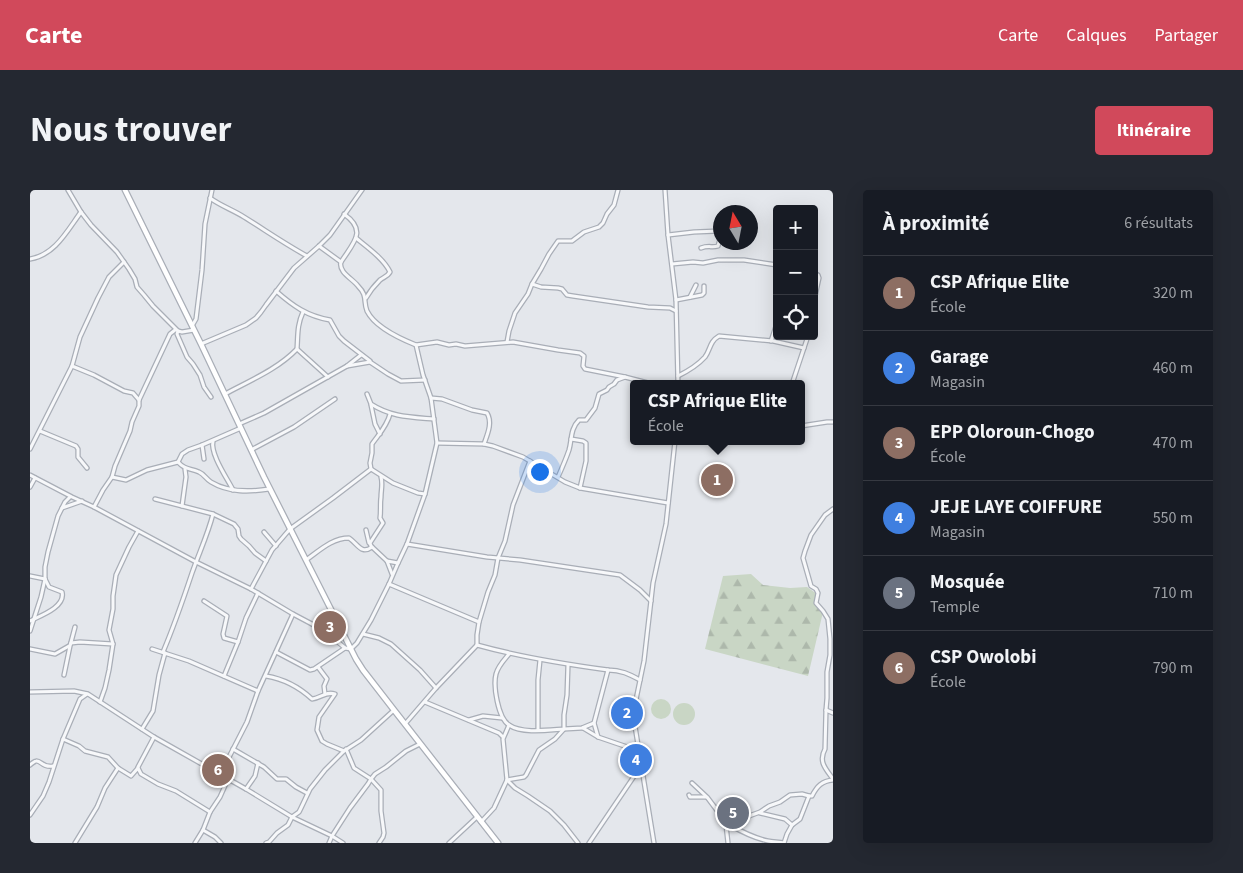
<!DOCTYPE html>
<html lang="fr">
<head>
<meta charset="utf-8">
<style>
  body { margin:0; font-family:"Source Sans 3",sans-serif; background:#242831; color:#f1f3f6 }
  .controls { position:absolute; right:15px; top:15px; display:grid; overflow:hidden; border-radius:5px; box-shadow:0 5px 20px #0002 }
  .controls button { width:45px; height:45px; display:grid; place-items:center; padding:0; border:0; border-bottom:1px solid #363941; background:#171b24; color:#f1f3f6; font:25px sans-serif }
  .compass { position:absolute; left:683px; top:15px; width:45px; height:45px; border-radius:50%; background:#171b24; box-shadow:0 5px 20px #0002; rotate:350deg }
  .you { position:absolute; left:509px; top:281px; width:18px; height:18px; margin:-12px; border:4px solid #fff; border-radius:50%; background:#1a73e8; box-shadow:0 0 0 8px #1a73e833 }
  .badge { display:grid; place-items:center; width:32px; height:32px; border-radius:50%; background:#d1495b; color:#fff; font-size:16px; font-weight:700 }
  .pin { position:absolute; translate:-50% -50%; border:2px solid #fff; box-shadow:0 1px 5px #0006 }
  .popup { position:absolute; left:600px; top:190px; width:175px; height:65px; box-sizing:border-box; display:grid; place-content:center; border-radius:5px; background:#171b24; filter:drop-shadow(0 1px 4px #0005); font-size:16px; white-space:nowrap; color:#9ea1a6 }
  .popup b { font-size:19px; color:#f1f3f6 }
  .popup::after { content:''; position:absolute; left:50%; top:100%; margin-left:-10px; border:10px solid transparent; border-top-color:#171b24 }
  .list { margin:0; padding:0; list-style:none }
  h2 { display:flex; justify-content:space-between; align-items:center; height:65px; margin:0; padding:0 20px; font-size:21px }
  h2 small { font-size:16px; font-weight:400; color:#9ea1a6 }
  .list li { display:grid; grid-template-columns:32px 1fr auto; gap:15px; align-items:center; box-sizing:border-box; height:75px; padding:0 20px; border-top:1px solid #363941 }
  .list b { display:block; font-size:19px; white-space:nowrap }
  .list p { margin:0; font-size:16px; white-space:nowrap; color:#9ea1a6 }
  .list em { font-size:16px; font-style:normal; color:#9ea1a6 }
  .icon { flex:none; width:28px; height:28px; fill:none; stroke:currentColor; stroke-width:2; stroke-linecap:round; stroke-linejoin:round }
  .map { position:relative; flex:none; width:803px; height:653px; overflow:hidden; border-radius:5px }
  header { display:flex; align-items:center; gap:30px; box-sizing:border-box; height:70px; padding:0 25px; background:#d1495b; color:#fff }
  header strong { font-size:24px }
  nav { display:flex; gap:28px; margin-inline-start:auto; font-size:18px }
  .intro { display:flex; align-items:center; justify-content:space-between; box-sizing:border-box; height:120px; padding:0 30px }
  h1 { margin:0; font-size:35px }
  .button { padding:12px 22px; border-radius:5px; background:#d1495b; color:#fff; font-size:18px; font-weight:700 }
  main { display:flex; gap:30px; padding:0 30px }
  aside { flex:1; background:#171b24; border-radius:5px; box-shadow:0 5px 20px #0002 }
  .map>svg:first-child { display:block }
  .green { fill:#c9d6c5 }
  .forest { fill:url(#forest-firs) }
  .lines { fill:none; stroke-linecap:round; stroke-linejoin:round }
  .street-casing { stroke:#a9aeb7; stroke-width:5.5 }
  .secondary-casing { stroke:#a9aeb7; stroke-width:7 }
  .street { stroke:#f7f8fa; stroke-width:3 }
  .secondary { stroke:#fff; stroke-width:4.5 }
</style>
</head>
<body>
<header>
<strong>Carte</strong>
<nav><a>Carte</a><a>Calques</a><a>Partager</a></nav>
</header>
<div class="intro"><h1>Nous trouver</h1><a class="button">Itinéraire</a></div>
<main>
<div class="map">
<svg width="803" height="653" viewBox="0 0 803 653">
  <defs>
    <pattern id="forest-firs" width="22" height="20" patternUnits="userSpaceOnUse" patternTransform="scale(1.25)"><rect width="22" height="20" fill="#c9d6c5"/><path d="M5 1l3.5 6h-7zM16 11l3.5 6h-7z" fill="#adb8ab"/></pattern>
  </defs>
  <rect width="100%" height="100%" fill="#e4e7ec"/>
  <g class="green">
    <circle cx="631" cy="519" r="10"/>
    <circle cx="654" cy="524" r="11"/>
  </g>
  <polygon class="forest" points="721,384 733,395 760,398 777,397 787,404 785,413 793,422 778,486 675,459 693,386"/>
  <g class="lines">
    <defs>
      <g id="street">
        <polyline points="38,0 51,22 61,35 87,62 99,79 105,89 107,97 114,105 123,116 148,141 152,142 164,140"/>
        <polyline points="635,0 638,45 646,110 648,194"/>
        <path d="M180 8C191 16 203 20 214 27 235 40 255 54 277 66"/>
        <path d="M638 45 664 42 689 41 690 49 688 56C682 58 679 55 671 58"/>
        <path d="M326 48C337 57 354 69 360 82 358 86 354 87 350 90 345 95 340 101 336 108"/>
        <polyline points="289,56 311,72"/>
        <path d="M0 69C25 65 37 41 51 22"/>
        <polyline points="642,74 663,72 673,73 688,70 714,70 747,75"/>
        <polyline points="784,83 788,85 789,88 784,111"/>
        <polyline points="502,94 511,97 528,98 532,99 537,105 543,106 618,117 640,118 646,121"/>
        <path d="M246 101C263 116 277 126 300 130L309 146 314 151 340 171"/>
        <polyline points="660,107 666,95"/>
        <polyline points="646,110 672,105 674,103 674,96"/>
        <polyline points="162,136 166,129 172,80 175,34 182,0"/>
        <polyline points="148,141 147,144 157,167 163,174 170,185 174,197 181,207"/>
        <polyline points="741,151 747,133"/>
        <polyline points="477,152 479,141 485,123 498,104 502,94 511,79 519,64 528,51 542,51 554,42 569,37 573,33 577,24 584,15 588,0"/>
        <polyline points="171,154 216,135 226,128 231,122 236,115 264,78 289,56 300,45 332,0"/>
        <polyline points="386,155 407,152 419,155 426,154 435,156 483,152 528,160 550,163 554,166 553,176 555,179 595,187"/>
        <polyline points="267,159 298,187"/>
        <polyline points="317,176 331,165"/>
        <path d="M648 186C658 181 667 176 675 167 681 159 679 152 689 146L743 151 774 158"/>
        <polyline points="762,194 778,146"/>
        <path d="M195 204C219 191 248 179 267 159 268 145 267 135 273 122"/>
        <path d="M337 204 341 214C361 227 380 227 404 229"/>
        <path d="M401 208 412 209 442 220 457 223C463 233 457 245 454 254"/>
        <polyline points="109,210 140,144 145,140"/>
        <polyline points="341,215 345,234 350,244"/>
        <path d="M360 224C357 236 349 244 342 254V263L340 273 341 279 363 293 388 303 395 304"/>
        <polyline points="209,234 234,223 317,176 340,172 358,184 371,191 395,190"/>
        <polyline points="771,236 797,232 803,232"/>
        <polyline points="10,241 46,256 48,259 48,267 57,278"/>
        <polyline points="541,249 553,251 556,253 556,271 550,298"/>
        <path d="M183 251C180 264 197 288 203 300"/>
        <polyline points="407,253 454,254 463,256 493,267 535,292 550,298 638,313"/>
        <polyline points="172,255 174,269"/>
        <polyline points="0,259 42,176"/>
        <polyline points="221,260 264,237 305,209"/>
        <path d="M148 272C155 280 160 278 169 282 174 284 176 289 181 292 199 303 220 302 239 299"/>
        <path d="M0 285 42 307 64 317 166 372 221 399 263 424 280 433 296 442 315 458 321 459 327 453 341 430 359 394 368 373 377 354 395 304 407 253 401 208 393 185 386 155C371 149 345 137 337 121 333 111 338 106 328 96 323 89 308 82 311 72 323 53 338 41 314 24"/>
        <polyline points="82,287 85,276 100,241 102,232 109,216 109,210 103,203 94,201 64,185 42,176 50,147 68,108 79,87 94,72"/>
        <path d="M351 287C353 294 351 300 351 307 350 314 351 321 350 328L353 333 340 353 341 356 357 371 368 373"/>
        <path d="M528 287C532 278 536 269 539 260 542 250 540 239 549 230H556L565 218 569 204 577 200 579 197 584 194 587 190 595 187 622 194"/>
        <polyline points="0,297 5,288"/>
        <polyline points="125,309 183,324 204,334 208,339 209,346 211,349 219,356 225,363 236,371"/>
        <polyline points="152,316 156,287 155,279"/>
        <polyline points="64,317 73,300 82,287 96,290 117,280 148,272 152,264 158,260 172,255 211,238"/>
        <polyline points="32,318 52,311"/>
        <path d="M803 319 795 325 781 345 775 361 773 368 781 396 786 399 788 403 786 413 793 421 798 429 800 449V465L797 482V508L796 520 795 559C788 572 796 579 803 589"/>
        <polyline points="336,340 339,353"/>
        <polyline points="234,342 246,356"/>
        <polyline points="377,354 457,367 490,370 590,385 610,400 621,411"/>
        <path d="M276 370C289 361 302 348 319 348 328 354 331 365 342 357"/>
        <polyline points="357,371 362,384"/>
        <polyline points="0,386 15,389"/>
        <polyline points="359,394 449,432"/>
        <polyline points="221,399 242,360 260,339 303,308 341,279"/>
        <polyline points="174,411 197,426 193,444 194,448 208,452"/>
        <path d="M0 431C10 426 36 417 32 402L19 397 15 389"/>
        <polyline points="0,441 11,407 15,389 15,377 18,362 28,326 35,312 40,307"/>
        <polyline points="333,444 349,448 361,454 390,480 406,498"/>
        <polyline points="41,453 50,452 83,454"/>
        <path d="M447 455C490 467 534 474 578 480 591 480 599 484 610 490"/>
        <polyline points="0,459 25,464 39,456"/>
        <polyline points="122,459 159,471 228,501"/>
        <path d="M133 462C144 436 153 410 162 383 169 363 178 344 183 324"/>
        <polyline points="246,462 280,480 284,479 315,458"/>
        <path d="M479 464C474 470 468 476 466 484 463 496 468 528 479 535 492 544 519 540 534 539V525L537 505 538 475"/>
        <polyline points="288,477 297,489 294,496 295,504"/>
        <polyline points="34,485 40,456 45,437"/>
        <polyline points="194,486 208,452 216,428 228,403"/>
        <path d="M236 486C254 489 268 496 282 509 291 508 296 501 305 504L289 527 287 540 292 551 297 554 314 561"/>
        <polyline points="0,502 44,501 58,504 124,547 216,599 262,627 302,646 313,653"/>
        <polyline points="70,512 75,498 79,480 83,454 79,440 83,419 83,406 86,385 99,357 108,341"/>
        <polyline points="395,512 469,543 473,547"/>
        <polyline points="796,520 803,523"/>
        <polyline points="439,530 453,526 472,528"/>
        <polyline points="375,534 406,498 447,455 447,445 449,432 458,402 465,385 468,368 475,351 483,315 500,271"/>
        <polyline points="553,538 568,547 609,561"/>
        <polyline points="112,539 123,521 129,485 135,463"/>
        <polyline points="508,540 508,490 510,470"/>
        <polyline points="568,547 564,533 578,480"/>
        <polyline points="33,549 49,556 55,561 78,567 88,578 101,586 108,578 111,584 128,594 146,601 180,622"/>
        <polyline points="203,559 234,577 247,589 256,589 266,597 277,603"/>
        <polyline points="316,559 324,578 341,589 351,600 351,621 354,643 353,647 349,653"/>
        <path d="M0 575C1 574 5 571 6 571 11 570 12 578 23 576"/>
        <polyline points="108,577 124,547"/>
        <polyline points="477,590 494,587 496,585 509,560 525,549 534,539 552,538 564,533"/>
        <polyline points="477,590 485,598 498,606 520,621 534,635 548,653"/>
        <polyline points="662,593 677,607 695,631 696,635 698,653"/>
        <polyline points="216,599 225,586 228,573"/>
        <polyline points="659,605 660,607 676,607"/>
        <polyline points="730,623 755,629 762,635"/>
        <polyline points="0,625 13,606 19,592 33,549 50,509 57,504"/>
        <polyline points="708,630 730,622 739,616 750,612 760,605 772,604 779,606"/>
        <polyline points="451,632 464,618 477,590 473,549 479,535"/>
        <polyline points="699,635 708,630 708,621 709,613"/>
        <path d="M700 635C712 642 724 648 738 651 743 652 749 652 754 653"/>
        <polyline points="173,640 185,647 191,653"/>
        <polyline points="45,653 67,617 75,598 88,578"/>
        <polyline points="165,653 173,640 180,622 190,607 198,589 196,576 197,571 217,532 228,501 263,424"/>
        <polyline points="236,653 239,652 247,643 258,635 262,627 269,622 271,618 280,599 295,580 314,561 331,550 364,520"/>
        <polyline points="299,653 302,646 320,618 338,594 341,589 345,584 356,577 376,561 390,554"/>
        <polyline points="419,653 447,627"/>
        <polyline points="559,653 611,576"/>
        <polyline points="624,653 603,524 614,471 623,393 636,334 645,251"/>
        <path d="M754 653 757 644 762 635 770 629 779 606H782C787 596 792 591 803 590"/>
      </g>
      <polyline id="secondary" points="95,0 171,154 234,287 326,469 333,480 364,520 468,653"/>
    </defs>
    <use href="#street" class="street-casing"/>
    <use href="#secondary" class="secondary-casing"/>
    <use href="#street" class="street"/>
    <use href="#secondary" class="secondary"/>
  </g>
</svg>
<div class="controls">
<button>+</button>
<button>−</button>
<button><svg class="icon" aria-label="locate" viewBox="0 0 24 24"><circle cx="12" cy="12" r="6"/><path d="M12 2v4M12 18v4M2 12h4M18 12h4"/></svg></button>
</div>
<svg class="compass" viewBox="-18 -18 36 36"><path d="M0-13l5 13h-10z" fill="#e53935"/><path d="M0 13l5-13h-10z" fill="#9ea1a6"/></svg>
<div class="you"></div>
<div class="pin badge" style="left:687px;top:290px;background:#8d6e63">1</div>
<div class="popup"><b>CSP Afrique Elite</b>École</div>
<div class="pin badge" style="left:597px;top:523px;background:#3f7fe0">2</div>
<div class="pin badge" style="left:300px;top:437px;background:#8d6e63">3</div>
<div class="pin badge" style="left:606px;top:570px;background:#3f7fe0">4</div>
<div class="pin badge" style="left:703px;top:623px;background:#6b7280">5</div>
<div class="pin badge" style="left:188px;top:580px;background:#8d6e63">6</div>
</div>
<aside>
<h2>À proximité<small>6 résultats</small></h2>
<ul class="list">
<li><span class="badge" style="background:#8d6e63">1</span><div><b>CSP Afrique Elite</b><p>École</p></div><em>320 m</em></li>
<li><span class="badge" style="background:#3f7fe0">2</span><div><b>Garage</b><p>Magasin</p></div><em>460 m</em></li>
<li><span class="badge" style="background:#8d6e63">3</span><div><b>EPP Oloroun-Chogo</b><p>École</p></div><em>470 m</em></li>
<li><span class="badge" style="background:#3f7fe0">4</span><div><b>JEJE LAYE COIFFURE</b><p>Magasin</p></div><em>550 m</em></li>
<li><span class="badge" style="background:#6b7280">5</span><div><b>Mosquée</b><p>Temple</p></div><em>710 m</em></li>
<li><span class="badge" style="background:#8d6e63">6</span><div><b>CSP Owolobi</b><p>École</p></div><em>790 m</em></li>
</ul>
</aside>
</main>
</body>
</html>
